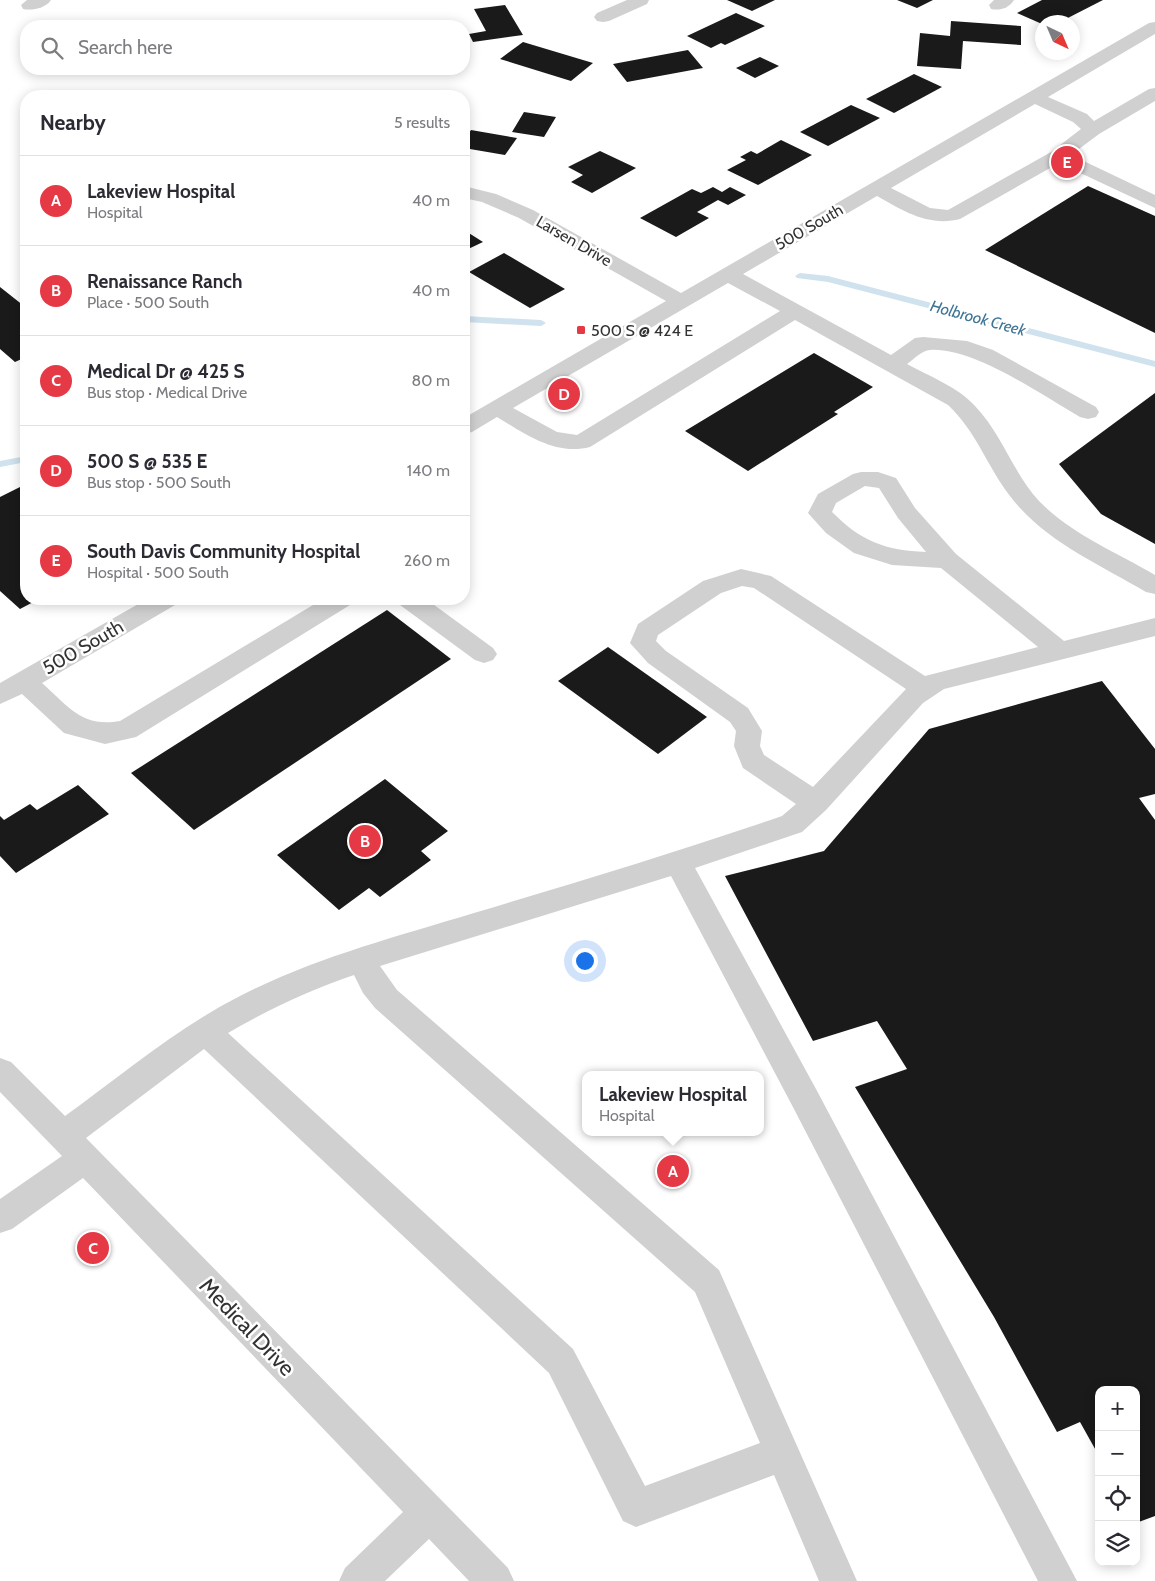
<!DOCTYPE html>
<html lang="en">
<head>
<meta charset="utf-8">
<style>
  body { margin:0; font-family:Cabin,sans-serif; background:#f7f7f7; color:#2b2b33 }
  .controls { position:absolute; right:15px; bottom:15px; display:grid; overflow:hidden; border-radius:10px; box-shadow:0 2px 12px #0003 }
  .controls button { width:45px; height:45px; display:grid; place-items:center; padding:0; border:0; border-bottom:1px solid #e1e1e2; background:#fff; color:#2b2b33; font:25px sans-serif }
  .compass { position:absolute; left:1035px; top:15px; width:45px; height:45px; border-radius:50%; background:#fff; box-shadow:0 2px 12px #0003; rotate:136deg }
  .you { position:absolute; left:584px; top:960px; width:18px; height:18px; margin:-12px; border:4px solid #fff; border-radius:50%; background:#1a73e8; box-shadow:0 0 0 8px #1a73e833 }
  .badge { display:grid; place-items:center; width:32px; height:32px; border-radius:50%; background:#e63946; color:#fff; font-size:16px; font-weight:700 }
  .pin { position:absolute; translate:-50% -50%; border:2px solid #fff; box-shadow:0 1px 5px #0006 }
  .popup { position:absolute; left:582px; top:1071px; width:182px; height:65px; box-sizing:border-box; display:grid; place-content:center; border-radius:10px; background:#fff; filter:drop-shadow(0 1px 4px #0005); font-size:16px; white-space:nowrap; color:#7c7c81 }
  .popup b { font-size:19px; color:#2b2b33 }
  .popup::after { content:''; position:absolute; left:50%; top:100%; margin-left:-10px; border:10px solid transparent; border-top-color:#fff }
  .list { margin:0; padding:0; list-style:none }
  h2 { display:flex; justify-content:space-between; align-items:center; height:65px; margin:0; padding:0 20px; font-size:21px }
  h2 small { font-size:16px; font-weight:400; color:#7c7c81 }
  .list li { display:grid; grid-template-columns:32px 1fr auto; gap:15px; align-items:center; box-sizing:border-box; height:90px; padding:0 20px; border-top:1px solid #e1e1e2 }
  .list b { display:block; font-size:19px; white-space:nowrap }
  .list p { margin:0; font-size:16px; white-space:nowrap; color:#7c7c81 }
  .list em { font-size:16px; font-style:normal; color:#7c7c81 }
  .icon { flex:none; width:28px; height:28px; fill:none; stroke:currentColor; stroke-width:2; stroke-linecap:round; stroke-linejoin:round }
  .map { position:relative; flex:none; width:1155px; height:1581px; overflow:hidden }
  .search { position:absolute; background:#fff; box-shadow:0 2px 12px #0003; left:20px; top:20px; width:450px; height:55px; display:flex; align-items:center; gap:12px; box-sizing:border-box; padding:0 18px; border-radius:20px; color:#7c7c81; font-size:19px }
  .panel { position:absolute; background:#fff; box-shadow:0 2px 12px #0003; left:20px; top:90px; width:450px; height:515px; border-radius:20px }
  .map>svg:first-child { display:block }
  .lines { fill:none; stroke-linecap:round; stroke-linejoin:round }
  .stream { fill:#cfe2ee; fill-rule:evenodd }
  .building { fill:#1a1a1a }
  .minor { fill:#d0d0d0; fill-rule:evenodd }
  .poi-dot { fill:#e63946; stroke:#fff; stroke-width:2 }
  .labels { text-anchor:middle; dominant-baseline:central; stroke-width:5; stroke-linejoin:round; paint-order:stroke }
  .far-street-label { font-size:16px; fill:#333; stroke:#fff }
  .far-water-label { font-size:16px; font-style:italic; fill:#3f7597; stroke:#fff }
  .far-poi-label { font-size:16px; fill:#333; stroke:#fff; text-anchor:start }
  .street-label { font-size:19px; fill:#333; stroke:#fff }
  .near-street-label { font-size:22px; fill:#333; stroke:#fff }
</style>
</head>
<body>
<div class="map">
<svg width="1155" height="1581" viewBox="0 0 1155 1581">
  <rect width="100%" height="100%" fill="#fff"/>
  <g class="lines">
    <g class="stream">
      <polygon points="800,273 828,276 1155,361 1155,367 828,282 797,278 795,276"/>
      <polygon points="464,316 541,320 546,323 541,326 464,322"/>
      <polygon points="26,456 26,462 0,467 0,461"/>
    </g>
  </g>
  <g class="building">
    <polygon points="727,0 775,0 752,11"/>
    <polygon points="897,0 933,0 917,8"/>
    <polygon points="1042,0 1103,0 1060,22 1042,24 1017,13"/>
    <polygon points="505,5 523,35 473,42 469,34 486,31 474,9"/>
    <polygon points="736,13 765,26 725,45 721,43 711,48 687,36"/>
    <polygon points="951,21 1021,26 1021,45 963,41 961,69 917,66 920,33 950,36"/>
    <polygon points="523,42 593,63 571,81 500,59"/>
    <polygon points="688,50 703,68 627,82 613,64"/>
    <polygon points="760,57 779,66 755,78 736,68"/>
    <polygon points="914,74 942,87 894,113 866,99"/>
    <polygon points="851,105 880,118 828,146 800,132"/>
    <polygon points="524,112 556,117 544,137 512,132"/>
    <polygon points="471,130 517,138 505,155 464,148 464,140"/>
    <polygon points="781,140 812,155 758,185 727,170 746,160 740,157 751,151 757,154"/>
    <polygon points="600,151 636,168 592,193 571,182 583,175 568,167"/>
    <polygon points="1088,186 1155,216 1155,333 985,250"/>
    <polygon points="713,187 722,192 730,187 746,195 728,205 718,200 697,212 709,218 676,237 640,218 692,189 701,193"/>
    <polygon points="464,230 483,242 464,251"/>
    <polygon points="504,253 565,289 530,308 469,272"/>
    <polygon points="0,287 24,306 26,305 26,357 15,362 0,349"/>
    <polygon points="814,353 873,387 834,412 838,414 748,471 685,431"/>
    <polygon points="1155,393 1155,544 1101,514 1059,464"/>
    <polygon points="26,484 26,516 21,519 26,523 26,540 21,543 26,548 26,599 39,599 20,609 0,591 0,497"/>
    <polygon points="387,610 451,659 194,830 131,773"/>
    <polygon points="608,647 707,717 658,754 558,681"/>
    <polygon points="1102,681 1155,749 1155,794 1139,798 1155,820 1155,1516 1136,1523 1136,1390 1099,1390 1099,1456 1080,1422 1057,1432 994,1317 855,1087 907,1069 877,1021 813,1041 725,876 824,851 929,729"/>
    <polygon points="385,779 448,831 421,851 431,860 380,897 369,888 339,910 277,855"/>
    <polygon points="78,785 109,814 16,873 0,856 0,816 4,820 30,804 37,810"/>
  </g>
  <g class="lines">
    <g class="minor">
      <path d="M27 0H51C46 8 32 11 23 9L21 5Z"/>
      <polygon points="627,0 649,0 647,4 609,21 603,22 597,21 594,17 597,13"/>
      <path d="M994 0H1014C1009 8 1000 11 991 9L989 5Z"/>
      <path d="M1155 22V34L1048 97 1087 114 1094 121 1149 89 1155 88V101L1099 134 1071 155 1155 195V208L1059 163 960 219C929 227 903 211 877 196L743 274 891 355 915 338 923 337 967 341 993 350 1096 407 1099 412 1096 417 1088 419 1080 417C1042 395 973 347 930 350 922 350 913 360 907 364 929 376 958 387 975 406 1002 434 1013 473 1039 501 1071 534 1116 552 1155 575V594L1146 592C1099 564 1044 541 1010 496 987 466 976 431 948 405L795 320 590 447C556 456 525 434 497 417L472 432 464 434V418L666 301 519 218 482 202 464 198V186L496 194 533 210 681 293 1149 23ZM1035 104 1073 122 1081 129 1051 152 948 210 930 208 891 188ZM728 283 780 311 577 435 557 432 513 408Z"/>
      <path d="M861 472H878L896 478 915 508 956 554 1064 641 1155 618V636L944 689 923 703 826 810 802 832 695 868 816 1089 1077 1581H1038L794 1109 671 876 380 966 397 990 719 1270 857 1581H819L774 1475 636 1527 623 1521 549 1373 204 1049 86 1138 508 1568 514 1581H469L429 1539 385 1581H339L345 1568 403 1512 83 1178 12 1229 0 1233V1199L62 1156 0 1092V1058L11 1062 65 1116C122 1075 177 1028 240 996 314 958 395 937 474 913 577 882 680 851 782 816L796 804 743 768 734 746 736 731 730 722 648 663 630 643 638 624 703 581 741 569 771 576 925 676 1038 647 941 568 892 565 854 553 826 533 808 513 818 494 853 474ZM865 486 879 488 898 518 926 552C885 550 862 542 832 512L836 503ZM742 586 754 588 906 689 813 787 764 755 760 746 762 731 748 708 666 651 656 641 658 635 721 593ZM354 975 363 993 375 1008 695 1292 760 1443 645 1486 573 1349 228 1033C269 1009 310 990 354 975Z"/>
      <path d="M147 599H178L175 605 42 683C68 706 82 728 120 721L323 599H353L350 605 136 737 105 744 64 733 22 694 0 704V683Z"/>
      <polygon points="397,599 426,599 493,648 497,654 493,660 484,663 475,660 400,605"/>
    </g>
  </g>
  <rect class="poi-dot" x="576" y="325" width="10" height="10" rx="2.5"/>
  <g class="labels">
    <g class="far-street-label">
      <text transform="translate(809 227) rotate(-30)">500 South</text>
      <text transform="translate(574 241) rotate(30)">Larsen Drive</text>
    </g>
    <g class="far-water-label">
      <text transform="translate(978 318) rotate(15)">Holbrook Creek</text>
    </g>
    <g class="far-poi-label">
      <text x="591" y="330">500 S @ 424 E</text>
    </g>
    <g class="street-label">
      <text transform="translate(83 647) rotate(-30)">500 South</text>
    </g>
    <g class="near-street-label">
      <text transform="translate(247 1327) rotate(46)">Medical Drive</text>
    </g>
  </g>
</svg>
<div class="controls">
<button>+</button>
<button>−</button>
<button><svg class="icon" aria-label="locate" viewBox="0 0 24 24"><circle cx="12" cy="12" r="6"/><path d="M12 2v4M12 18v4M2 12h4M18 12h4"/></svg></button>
<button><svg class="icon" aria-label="layers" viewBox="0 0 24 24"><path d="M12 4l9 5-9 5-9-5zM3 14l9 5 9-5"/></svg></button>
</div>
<svg class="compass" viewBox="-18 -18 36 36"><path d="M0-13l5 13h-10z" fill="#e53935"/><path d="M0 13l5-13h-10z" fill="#7c7c81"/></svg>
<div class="you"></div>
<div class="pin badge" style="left:673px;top:1171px">A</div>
<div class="popup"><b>Lakeview Hospital</b>Hospital</div>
<div class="pin badge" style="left:365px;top:841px">B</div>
<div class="pin badge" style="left:93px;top:1248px">C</div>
<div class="pin badge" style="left:564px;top:394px">D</div>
<div class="pin badge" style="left:1067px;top:162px">E</div>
<div class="search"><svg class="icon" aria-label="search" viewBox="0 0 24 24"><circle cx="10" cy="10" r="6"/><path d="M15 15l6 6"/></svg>Search here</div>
<section class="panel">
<h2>Nearby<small>5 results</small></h2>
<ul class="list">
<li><span class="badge">A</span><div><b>Lakeview Hospital</b><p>Hospital</p></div><em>40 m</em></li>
<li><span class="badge">B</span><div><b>Renaissance Ranch</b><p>Place · 500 South</p></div><em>40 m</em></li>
<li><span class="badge">C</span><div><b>Medical Dr @ 425 S</b><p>Bus stop · Medical Drive</p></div><em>80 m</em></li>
<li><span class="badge">D</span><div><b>500 S @ 535 E</b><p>Bus stop · 500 South</p></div><em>140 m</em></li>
<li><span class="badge">E</span><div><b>South Davis Community Hospital</b><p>Hospital · 500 South</p></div><em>260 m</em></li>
</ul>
</section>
</div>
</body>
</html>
